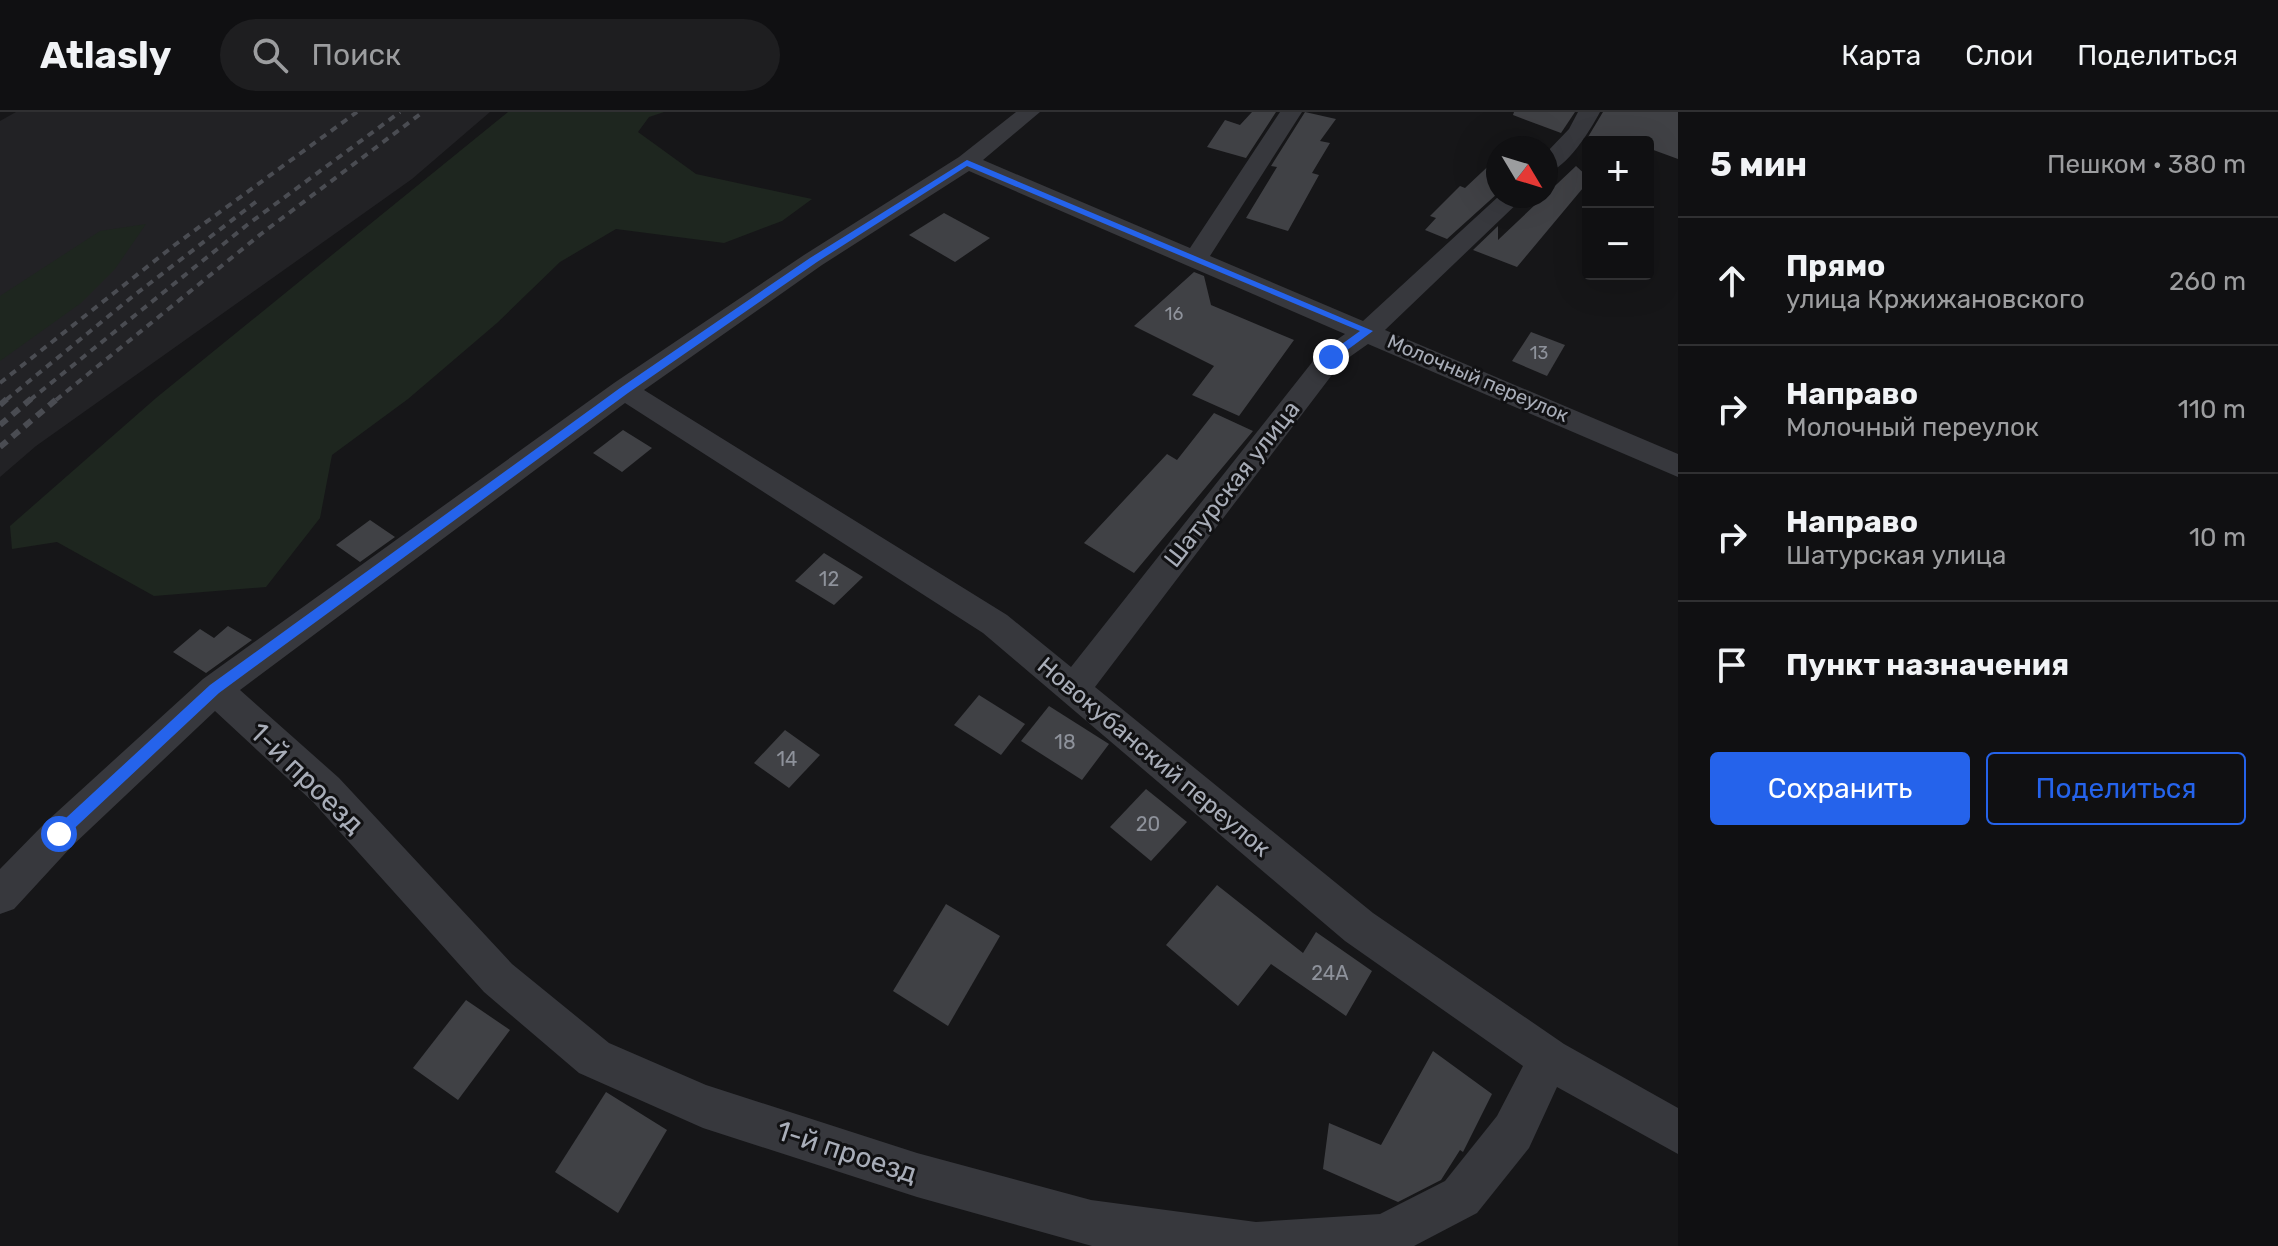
<!DOCTYPE html>
<html lang="ru">
<head>
<meta charset="utf-8">
<style>
  body { margin:0; font-family:Rubik,sans-serif; background:#1e1e20; color:#f1f3f6 }
  .controls { position:absolute; right:24px; top:24px; display:grid; overflow:hidden; border-radius:8px; box-shadow:0 8px 32px #0002 }
  .controls button { width:72px; height:72px; display:grid; place-items:center; padding:0; border:0; border-bottom:2px solid #303032; background:#101012; color:#f1f3f6; font:40px sans-serif }
  .compass { position:absolute; left:1486px; top:24px; width:72px; height:72px; border-radius:50%; background:#101012; box-shadow:0 8px 32px #0002; rotate:128deg }
  .stop { position:absolute; width:24px; height:24px; margin:-18px; border:6px solid #2563eb; border-radius:50%; background:#fff }
  .stop.end { background:#2563eb; border-color:#fff; box-shadow:0 2px 8px #0008 }
  .list { margin:0; padding:0; list-style:none }
  h2 { display:flex; justify-content:space-between; align-items:center; height:104px; margin:0; padding:0 32px; font-size:34px }
  h2 small { font-size:26px; font-weight:400; color:#9c9d9f }
  .list li { display:grid; grid-template-columns:52px 1fr auto; gap:24px; align-items:center; box-sizing:border-box; height:128px; padding:0 32px; border-top:2px solid #303032 }
  .list b { display:block; font-size:30px; white-space:nowrap }
  .list p { margin:0; font-size:26px; white-space:nowrap; color:#9c9d9f }
  .list em { font-size:26px; font-style:normal; color:#9c9d9f }
  .actions { display:flex; gap:16px; padding:24px 32px }
  .actions a { flex:1; padding:18px 0; border:2px solid #2563eb; border-radius:8px; text-align:center; font-size:28px; color:#2563eb }
  .actions .main { background:#2563eb; color:#fff }
  .icon { flex:none; width:44px; height:44px; fill:none; stroke:currentColor; stroke-width:2; stroke-linecap:round; stroke-linejoin:round }
  .map { position:relative; flex:none; width:1678px; height:1134px; overflow:hidden }
  header { display:flex; align-items:center; gap:48px; box-sizing:border-box; height:112px; padding:0 40px; background:#101012; border-bottom:2px solid #303032 }
  header strong { font-size:38px }
  nav { display:flex; gap:44px; margin-inline-start:auto; font-size:28px }
  .search { width:560px; height:72px; background:#1e1e20; display:flex; align-items:center; gap:20px; box-sizing:border-box; padding:0 28px; border-radius:44px; color:#9c9d9f; font-size:30px }
  main { display:flex }
  aside { flex:1; background:#101012 }
  .map>svg:first-child { display:block }
  .built { fill:#222225 }
  .green { fill:#1e261f }
  .building { fill:#404145 }
  .lines { fill:none; stroke-linecap:round; stroke-linejoin:round }
  .minor { fill:#37383d; fill-rule:evenodd }
  .rail-far1 { stroke:#4a4c52; stroke-width:4; stroke-dasharray:7 6; stroke-linecap:butt }
  .rail { stroke:#4a4c52; stroke-width:6; stroke-dasharray:9 7; stroke-linecap:butt }
  .route { fill:#2563eb }
  .labels { text-anchor:middle; dominant-baseline:central; stroke-width:6; stroke-linejoin:round; paint-order:stroke }
  .far-number-label { font-size:18px; fill:#8e929b }
  .far-street-label { font-size:20px; fill:#a8adb8; stroke:#111113 }
  .number-label { font-size:20px; fill:#8e929b }
  .street-label { font-size:24px; fill:#a8adb8; stroke:#111113 }
  .near-street-label { font-size:28px; fill:#a8adb8; stroke:#111113 }
</style>
</head>
<body>
<header>
<strong>Atlasly</strong>
<div class="search"><svg class="icon" aria-label="search" viewBox="0 0 24 24"><circle cx="10" cy="10" r="6"/><path d="M15 15l6 6"/></svg>Поиск</div>
<nav><a>Карта</a><a>Слои</a><a>Поделиться</a></nav>
</header>
<main>
<div class="map">
<svg width="1678" height="1134" viewBox="0 0 1678 1134">
  <rect width="100%" height="100%" fill="#161618"/>
  <polygon class="built" points="16,0 490,0 412,67 36,334 0,365 0,9"/>
  <g class="green">
    <polygon points="508,0 664,0 649,5 638,20 696,62 812,87 782,109 724,131 616,117 560,150 497,211 408,287 332,343 320,406 266,475 154,484 57,430 12,437 10,414 156,286"/>
    <polygon points="146,112 115,157 81,191 0,249 0,184 100,119"/>
  </g>
  <g class="building">
    <polygon points="1252,0 1276,0 1246,46 1207,35 1225,8 1240,13"/>
    <polygon points="1305,0 1336,7 1320,29 1330,31 1312,61 1319,63 1288,119 1246,106 1277,55 1271,54"/>
    <polygon points="1514,0 1575,0 1561,21 1513,3"/>
    <polygon points="1603,0 1678,0 1678,47 1648,36 1648,30 1585,30"/>
    <polygon points="1498,45 1498,81 1447,127 1425,118 1436,106 1430,104 1460,74 1465,76"/>
    <polygon points="1576,54 1588,65 1588,70 1517,155 1473,138 1498,114 1498,128"/>
    <polygon points="944,101 990,126 955,150 909,123"/>
    <polygon points="1194,160 1204,164 1211,193 1294,228 1239,304 1192,283 1214,254 1134,214"/>
    <polygon points="1531,220 1565,233 1547,264 1512,249"/>
    <polygon points="1214,301 1253,319 1134,461 1084,431 1167,342 1177,348"/>
    <polygon points="623,318 652,336 622,360 593,341"/>
    <polygon points="370,408 395,425 360,450 336,433"/>
    <polygon points="824,441 863,465 834,493 795,469"/>
    <polygon points="228,514 252,528 206,561 173,540 200,517 214,526"/>
    <polygon points="979,583 1025,612 1001,643 954,613"/>
    <polygon points="1049,594 1109,632 1082,668 1021,629"/>
    <polygon points="785,618 820,643 789,676 754,651"/>
    <polygon points="1146,677 1187,710 1151,749 1110,715"/>
    <polygon points="1217,773 1303,841 1316,820 1372,859 1346,904 1271,852 1238,894 1166,833"/>
    <polygon points="946,792 1000,824 948,914 893,879"/>
    <polygon points="466,888 510,918 458,988 413,956"/>
    <polygon points="1433,939 1492,982 1463,1040 1460,1038 1441,1068 1398,1090 1323,1057 1329,1011 1381,1033"/>
    <polygon points="606,980 667,1018 618,1101 555,1060"/>
  </g>
  <g class="lines">
    <g class="minor">
      <path d="M1016 0H1040L983 48 1190 136 1280 0H1302L1210 144 1363 209 1499 84H1525L1385 218 1678 342V365L1368 232 1341 251 1095 575 1373 801 1564 932 1678 996V1042L1557 975 1529 1036 1477 1101 1414 1134H1092L917 1085 703 1016 579 961 484 880 313 690 215 599 72 734 14 797 0 802V757L46 710 203 567 614 271 804 143 959 45ZM969 59 1345 222 1321 239 1071 555 1007 503 644 278 822 153ZM625 291 983 521 1345 829 1523 954 1497 1004 1445 1069 1380 1102 1256 1110 1091 1088 917 1041 706 973 609 931 512 852 339 666 240 578Z"/>
      <path d="M1578 0H1600C1590 19 1567 56 1546 61V41L1569 17Z"/>
    </g>
    <g class="rail-far1">
      <polyline points="0,271 176,132 357,0"/>
      <polyline points="6,288 132,185 257,89"/>
      <polyline points="30,288 247,113 400,0"/>
      <polyline points="56,288 261,122 423,0"/>
    </g>
    <g class="rail">
      <polyline points="0,293 8,286"/>
      <polyline points="0,313 32,286"/>
      <polyline points="0,335 58,286"/>
    </g>
  </g>
  <polygon class="route" points="967,48 1373,219 1335,247 1328,247 1328,242 1360,219 967,54 817,150 628,281 219,581 64,726 54,726 54,717 210,573 620,276 810,146"/>
  <g class="labels">
    <g class="far-number-label">
      <text x="1174" y="202">16</text>
      <text x="1539" y="241">13</text>
    </g>
    <g class="far-street-label">
      <text transform="translate(1478 266) rotate(23)">Молочный переулок</text>
    </g>
    <g class="number-label">
      <text x="829" y="467">12</text>
      <text x="1065" y="630">18</text>
      <text x="787" y="647">14</text>
      <text x="1148" y="712">20</text>
      <text x="1330" y="861">24А</text>
    </g>
    <g class="street-label">
      <text transform="translate(1232 372) rotate(-52)">Шатурская улица</text>
      <text transform="translate(1154 645) rotate(40)">Новокубанский переулок</text>
    </g>
    <g class="near-street-label">
      <text transform="translate(307 666) rotate(44)">1-й проезд</text>
      <text transform="translate(847 1040) rotate(18)">1-й проезд</text>
    </g>
  </g>
</svg>
<div class="controls">
<button>+</button>
<button>−</button>
</div>
<svg class="compass" viewBox="-18 -18 36 36"><path d="M0-13l5 13h-10z" fill="#e53935"/><path d="M0 13l5-13h-10z" fill="#9c9d9f"/></svg>
<div class="stop" style="left:59px;top:722px"></div>
<div class="stop end" style="left:1331px;top:245px"></div>
</div>
<aside>
<h2>5 мин<small>Пешком · 380 m</small></h2>
<ul class="list">
<li><svg class="icon" aria-label="ahead" viewBox="0 0 24 24"><path d="M12 20V5M6 11l6-6 6 6"/></svg><div><b>Прямо</b><p>улица Кржижановского</p></div><em>260 m</em></li>
<li><svg class="icon" aria-label="right" viewBox="0 0 24 24"><path d="M7 20v-9h11M14 6l5 5-5 5"/></svg><div><b>Направо</b><p>Молочный переулок</p></div><em>110 m</em></li>
<li><svg class="icon" aria-label="right" viewBox="0 0 24 24"><path d="M7 20v-9h11M14 6l5 5-5 5"/></svg><div><b>Направо</b><p>Шатурская улица</p></div><em>10 m</em></li>
<li><svg class="icon" aria-label="arrive" viewBox="0 0 24 24"><path d="M6 21V4h12l-3 4 3 4H6"/></svg><div><b>Пункт назначения</b></div></li>
</ul>
<div class="actions"><a class="main">Сохранить</a><a>Поделиться</a></div>
</aside>
</main>
</body>
</html>
